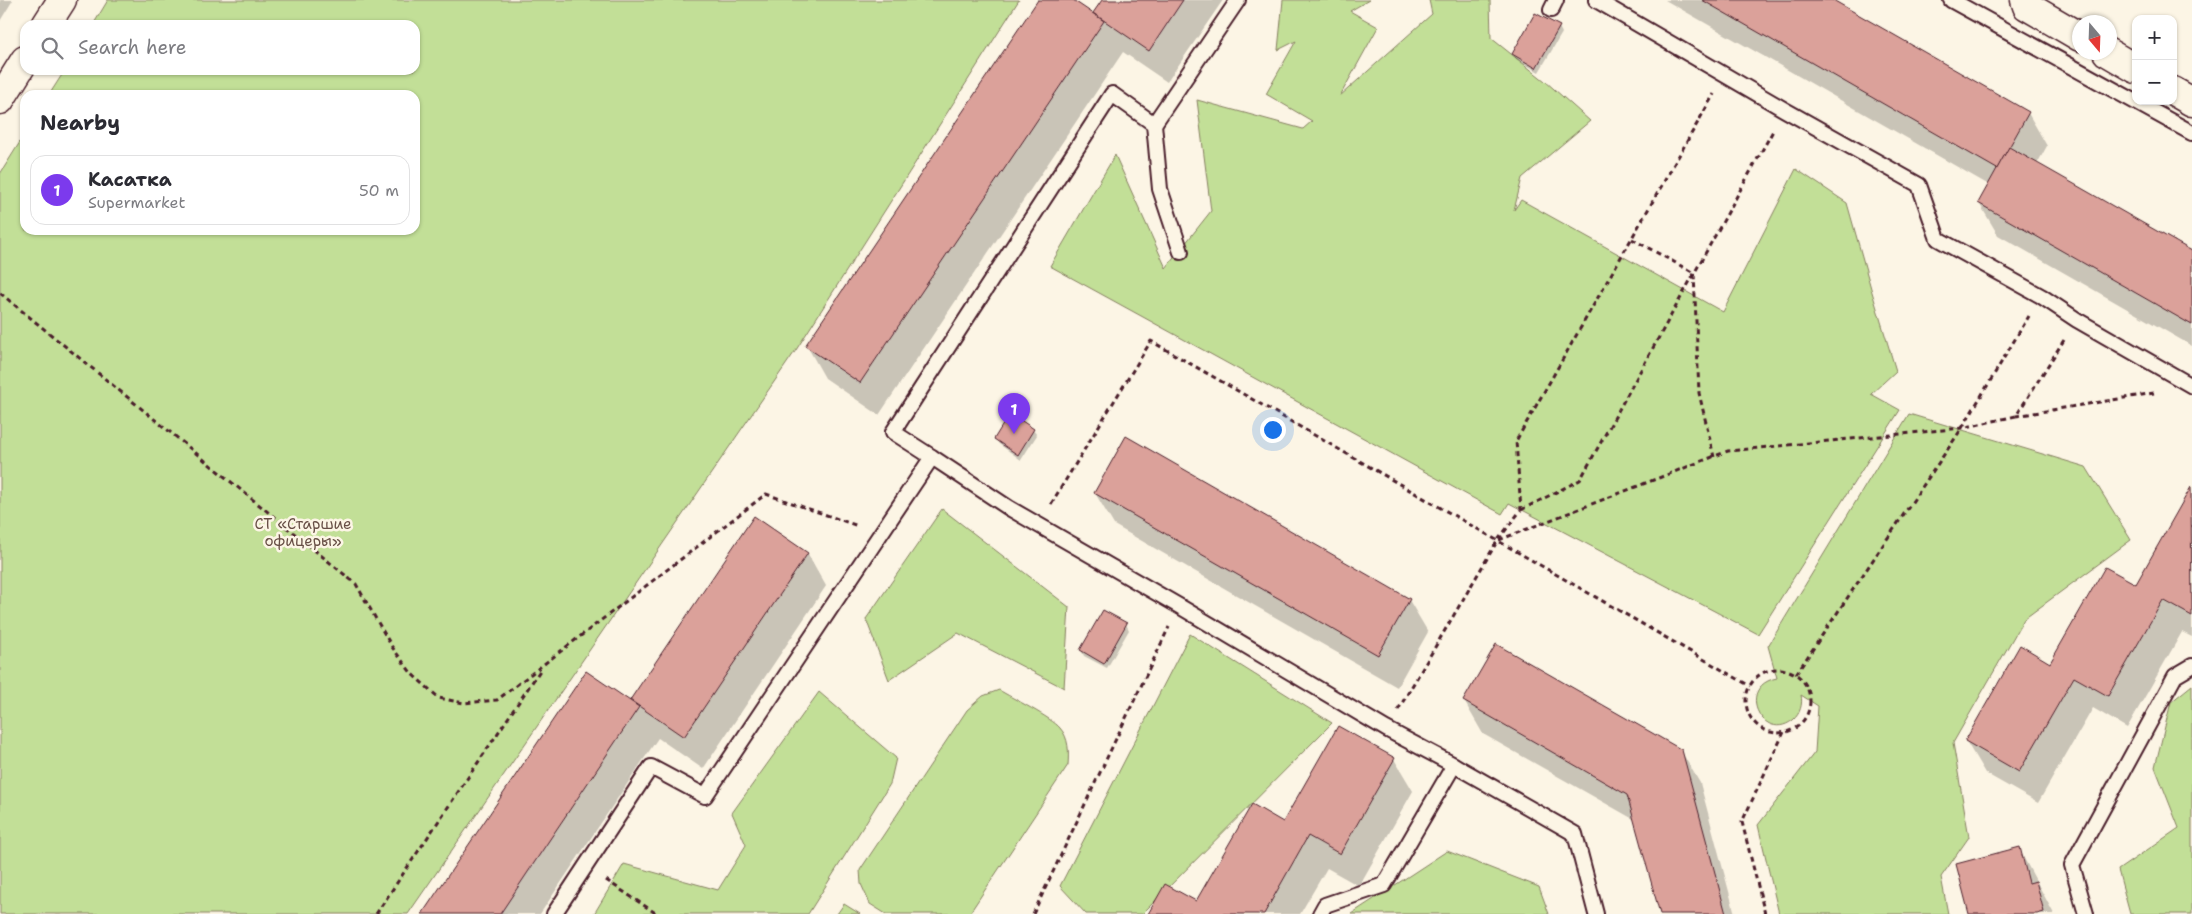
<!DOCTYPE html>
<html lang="en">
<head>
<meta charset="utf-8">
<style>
  body { margin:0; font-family:"Shantell Sans",sans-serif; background:#f7f7f7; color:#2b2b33 }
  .controls { position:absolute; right:15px; top:15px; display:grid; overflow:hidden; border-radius:10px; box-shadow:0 1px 4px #0004 }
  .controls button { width:45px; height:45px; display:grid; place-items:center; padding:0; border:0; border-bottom:1px solid #e1e1e2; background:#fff; color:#2b2b33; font:25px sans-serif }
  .compass { position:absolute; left:2072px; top:15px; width:45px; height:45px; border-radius:50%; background:#fff; box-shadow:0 1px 4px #0004; rotate:161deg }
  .you { position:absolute; left:1272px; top:429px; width:18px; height:18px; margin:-12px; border:4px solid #fff; border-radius:50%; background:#1a73e8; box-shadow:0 0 0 8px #1a73e833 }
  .badge { display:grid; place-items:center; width:32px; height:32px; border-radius:50%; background:#7c3aed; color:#fff; font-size:16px; font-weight:700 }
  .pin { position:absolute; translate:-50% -41px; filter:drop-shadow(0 1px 2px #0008) }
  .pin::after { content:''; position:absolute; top:26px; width:18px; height:15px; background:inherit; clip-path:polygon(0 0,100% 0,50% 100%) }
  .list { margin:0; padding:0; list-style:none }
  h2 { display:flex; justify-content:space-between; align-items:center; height:65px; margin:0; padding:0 20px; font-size:21px }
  h2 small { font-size:16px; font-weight:400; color:#7c7c81 }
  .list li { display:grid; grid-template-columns:32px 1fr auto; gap:15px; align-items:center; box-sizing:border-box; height:70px; margin:0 10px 10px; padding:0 10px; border:1px solid #e1e1e2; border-radius:15px }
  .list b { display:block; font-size:19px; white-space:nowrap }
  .list p { margin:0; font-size:16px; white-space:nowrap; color:#7c7c81 }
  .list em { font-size:16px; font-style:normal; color:#7c7c81 }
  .icon { flex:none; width:28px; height:28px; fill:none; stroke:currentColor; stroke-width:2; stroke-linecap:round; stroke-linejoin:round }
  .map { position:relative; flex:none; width:2192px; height:914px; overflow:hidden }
  .search { position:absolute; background:#fff; box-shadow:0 1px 4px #0004; left:20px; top:20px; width:400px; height:55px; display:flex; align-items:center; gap:12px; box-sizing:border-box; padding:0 18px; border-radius:15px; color:#7c7c81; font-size:19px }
  .panel { position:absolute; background:#fff; box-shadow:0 1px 4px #0004; left:20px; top:90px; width:400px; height:145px; border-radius:15px }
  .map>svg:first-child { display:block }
  .green { fill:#c2df97; stroke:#867f61 }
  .shadow { fill:#0003 }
  .building { fill:#dba19a; stroke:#4a1f2b }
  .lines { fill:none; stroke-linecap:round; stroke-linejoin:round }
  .lane-casing { stroke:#4a1f2b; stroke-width:18 }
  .street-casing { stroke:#4a1f2b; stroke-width:31 }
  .secondary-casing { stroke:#4a1f2b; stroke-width:31 }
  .path { stroke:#4a1f2b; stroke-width:3; stroke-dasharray:5 4; stroke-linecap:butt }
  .lane { stroke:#fcf5e5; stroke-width:14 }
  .street { stroke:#fcf5e5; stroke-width:28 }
  .secondary { stroke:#fcf5e5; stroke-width:28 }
  .labels { text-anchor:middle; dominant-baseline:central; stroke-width:5; stroke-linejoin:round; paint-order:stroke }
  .park-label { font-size:15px; fill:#684f46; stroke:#fcf5e5 }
</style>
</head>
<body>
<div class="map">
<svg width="2192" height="914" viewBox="0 0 2192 914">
  <rect width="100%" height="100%" fill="#fcf5e5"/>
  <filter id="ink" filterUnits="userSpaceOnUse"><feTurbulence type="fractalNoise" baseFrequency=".02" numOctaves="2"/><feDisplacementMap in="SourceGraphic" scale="10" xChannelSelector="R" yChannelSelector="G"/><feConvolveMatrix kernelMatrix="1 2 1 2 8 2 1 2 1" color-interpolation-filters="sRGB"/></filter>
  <g filter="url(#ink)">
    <g class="green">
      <polygon points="108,0 1019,0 796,350 408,914 0,914 0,174 25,134 25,230 415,230 415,95 49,95 65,70 415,70 415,25 93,25"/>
      <polygon points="1283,0 1369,0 1350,11 1378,27 1340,96 1432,14 1429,0 1490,0 1491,38 1545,81 1590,121 1522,178 1514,210 1521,200 1723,312 1796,169 1847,203 1872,292 1896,371 1871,394 1900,410 1758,634 1509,503 1502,514 1050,266 1115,155 1166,268 1211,211 1197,100 1303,129 1312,121 1266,94 1296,41 1278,50"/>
      <path d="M1909 414 2086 467 2131 540 2024 619 1953 743 1969 837 1941 877 1948 914H1779L1758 825 1815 752 1818 706 1801 695C1803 704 1800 714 1793 720 1762 744 1735 686 1777 678L1768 646Z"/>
      <polygon points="942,509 1069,607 1064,688 958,633 889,680 866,619"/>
      <polygon points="1190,634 1332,723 1142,914 1086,914 1060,886"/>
      <polygon points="2192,685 2192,914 2130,914 2118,870 2179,828 2155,767 2171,702"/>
      <path d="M999 690C1012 698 1052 718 1060 728 1069 738 1069 752 1068 765L969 914H886L870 904 861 884 860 870 967 710 983 696Z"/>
      <polygon points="819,692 896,758 890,784 808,914 594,914 624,864 718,890 746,845 732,813"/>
      <polygon points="1447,851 1539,887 1549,914 1351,914"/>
      <polygon points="844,904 860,914 837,914"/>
    </g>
    <g class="shadow">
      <polygon points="0,0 13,0 0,21"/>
      <polygon points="1039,0 1071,0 1094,15 1104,0 1223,0 1167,82 1123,52 879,415 825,378 807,346"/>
      <polygon points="1665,0 1830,0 2028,113 2047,146 2037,164 2192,253 2192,346 1998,235 1979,203 1989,185"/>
      <polygon points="1559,27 1562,33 1539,72 1516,59 1513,54"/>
      <polygon points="1033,430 1037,435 1021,460 999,444 996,439"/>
      <polygon points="2192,489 2192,637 2182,632 2127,728 2093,708 2038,803 1985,773 1966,741 2136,586"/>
      <polygon points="1095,493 1409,600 1428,632 1397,687 1114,525"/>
      <polygon points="754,517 808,554 826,586 703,769 658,738 540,914 424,914 630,702"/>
      <polygon points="1126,624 1129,630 1107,668 1084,656 1081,650"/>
      <polygon points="1464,701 1681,751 1700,783 1735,914 1661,914 1635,820 1483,734"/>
      <polygon points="1339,727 1394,759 1413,791 1359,886 1327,868 1300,914 1149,914 1197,903 1284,824"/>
      <polygon points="2019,849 2054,914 1971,914"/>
    </g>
    <g class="building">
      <polygon points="1038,0 1073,0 1104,21 860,383 805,346"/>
      <polygon points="1102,0 1183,0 1149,51 1093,13"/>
      <polygon points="1702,0 1833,0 2029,112 1997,169"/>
      <polygon points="1535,13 1560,26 1536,68 1512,54"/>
      <polygon points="2009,147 2192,251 2192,325 1978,203"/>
      <polygon points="1010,413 1034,429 1018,455 994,439"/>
      <polygon points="1126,436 1410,599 1378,655 1094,493"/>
      <polygon points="2191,487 2192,616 2163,600 2108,696 2074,677 2019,772 1965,741 2020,645 2050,663 2105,567 2136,584"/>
      <polygon points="754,516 808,553 684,737 630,700"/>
      <polygon points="1103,610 1127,623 1104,664 1080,650"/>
      <polygon points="1496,644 1682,750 1726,914 1660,914 1627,795 1463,701"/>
      <polygon points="586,671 639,707 548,842 500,914 422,914"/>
      <polygon points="1338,726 1395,758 1340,854 1308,836 1264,914 1148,914 1165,884 1196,901 1252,804 1283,822"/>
      <polygon points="2020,847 2029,883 2036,881 2044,912 2037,914 1969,914 1956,864"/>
    </g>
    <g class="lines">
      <defs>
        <g id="lane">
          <polyline points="1596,0 1785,110 1919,185 1938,239 2041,296 2077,320 2192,386"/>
          <polyline points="1951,0 2192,133"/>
          <polyline points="1551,10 1556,0"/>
          <polyline points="1154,124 1160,189 1181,252"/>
          <polyline points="932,457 1009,508 1179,606 1386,729 1454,765 1575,834 1596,914"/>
          <polyline points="554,914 651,767 705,796 932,457 893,432 1112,94 1154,124 1238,0"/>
          <polyline points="1320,914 1325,905 1384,885 1454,765"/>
          <polyline points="2086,914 2072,865 2175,676 2192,666"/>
        </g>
        <g id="street">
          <polyline points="2025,0 2027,6 2080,37"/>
          <polyline points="2107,52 2136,69"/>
          <polyline points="2173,91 2192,102"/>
        </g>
        <g id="secondary">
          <polyline points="46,25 62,0"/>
          <polyline points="0,100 25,60"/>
        </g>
      </defs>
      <use href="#lane" class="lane-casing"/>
      <use href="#street" class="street-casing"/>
      <use href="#secondary" class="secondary-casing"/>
      <g class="path">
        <polyline points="1632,239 1694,273 1699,393 1714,457"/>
        <polyline points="0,293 356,584 392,647 412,674 439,698 464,703 497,700 766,494 858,526"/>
        <polyline points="2016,416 2154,393"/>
        <polyline points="1051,504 1151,341 1750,686"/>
        <polyline points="1521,510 1580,480 1774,129"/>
        <polyline points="1499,540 1728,451 1962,428 2016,416 2064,340"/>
        <circle cx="1778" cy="701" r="32"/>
        <polyline points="1796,674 1962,428 2029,316"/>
        <polyline points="1398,710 1498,540 1521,510 1516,441 1714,94"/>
        <polyline points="606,880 657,914"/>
        <polyline points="376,914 541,669"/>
        <polyline points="1033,914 1169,627"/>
        <polyline points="1765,914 1742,822 1784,732"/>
      </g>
      <use href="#lane" class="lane"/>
      <use href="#street" class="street"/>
      <use href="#secondary" class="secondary"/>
    </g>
  </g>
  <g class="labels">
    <g class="park-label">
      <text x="303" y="524">СТ «Старшие<tspan x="303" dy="17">офицеры»</tspan></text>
    </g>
  </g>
</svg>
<div class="controls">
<button>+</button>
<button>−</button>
</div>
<svg class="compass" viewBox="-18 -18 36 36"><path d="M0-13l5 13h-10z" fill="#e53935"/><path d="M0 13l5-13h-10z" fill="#7c7c81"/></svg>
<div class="you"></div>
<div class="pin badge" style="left:1014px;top:434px">1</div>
<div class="search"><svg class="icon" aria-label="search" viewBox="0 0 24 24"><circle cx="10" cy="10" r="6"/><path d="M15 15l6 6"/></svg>Search here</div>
<section class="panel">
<h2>Nearby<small></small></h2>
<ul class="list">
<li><span class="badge">1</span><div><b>Касатка</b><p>Supermarket</p></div><em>50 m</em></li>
</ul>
</section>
</div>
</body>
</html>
